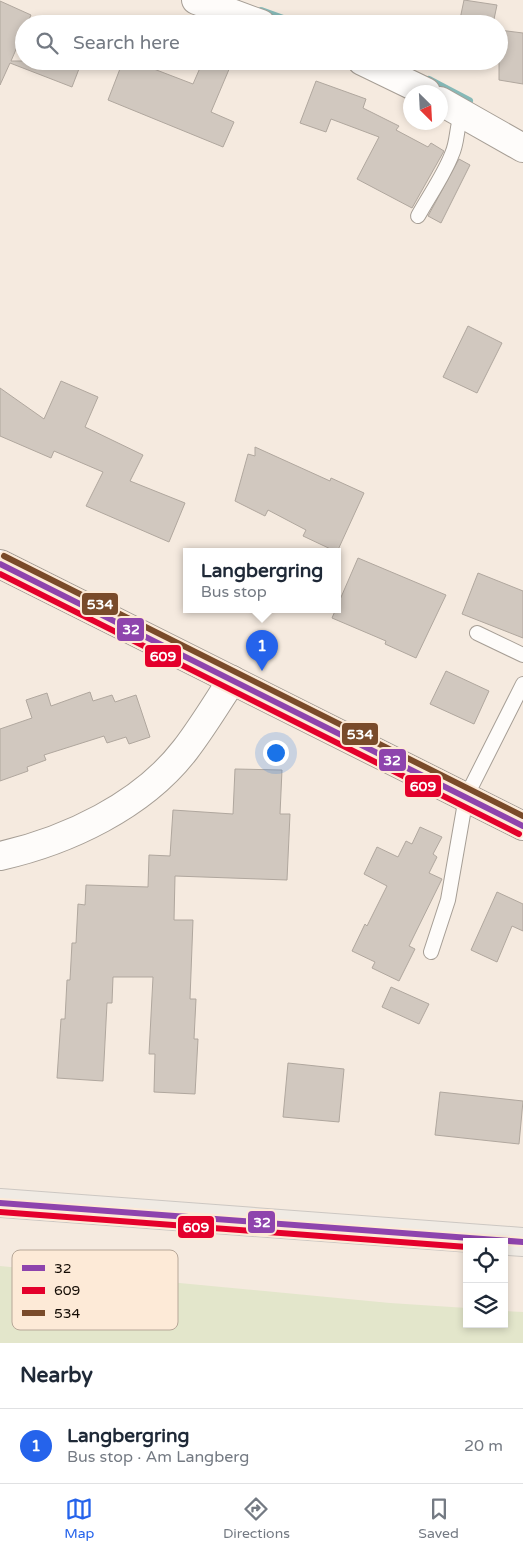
<!DOCTYPE html>
<html lang="en">
<head>
<meta charset="utf-8">
<style>
  body { margin:0; font-family:"Varela Round",sans-serif; background:#f6f6f7; color:#1f2937 }
  .controls { position:absolute; right:15px; bottom:15px; display:grid; overflow:hidden; border-radius:0px; box-shadow:0 2px 8px #0003 }
  .controls button { width:45px; height:45px; display:grid; place-items:center; padding:0; border:0; border-bottom:1px solid #e0e1e3; background:#fff; color:#1f2937; font:25px sans-serif }
  .compass { position:absolute; left:403px; top:85px; width:45px; height:45px; border-radius:50%; background:#fff; box-shadow:0 2px 8px #0003; rotate:156deg }
  .you { position:absolute; left:275px; top:752px; width:18px; height:18px; margin:-12px; border:4px solid #fff; border-radius:50%; background:#1a73e8; box-shadow:0 0 0 8px #1a73e833 }
  .badge { display:grid; place-items:center; width:32px; height:32px; border-radius:50%; background:#2563eb; color:#fff; font-size:16px; font-weight:700 }
  .pin { position:absolute; translate:-50% -41px; filter:drop-shadow(0 1px 2px #0008) }
  .pin::after { content:''; position:absolute; top:26px; width:18px; height:15px; background:inherit; clip-path:polygon(0 0,100% 0,50% 100%) }
  .popup { position:absolute; left:183px; top:548px; width:158px; height:65px; box-sizing:border-box; display:grid; place-content:center; border-radius:0px; background:#fff; filter:drop-shadow(0 1px 4px #0005); font-size:16px; white-space:nowrap; color:#747a83 }
  .popup b { font-size:19px; color:#1f2937 }
  .popup::after { content:''; position:absolute; left:50%; top:100%; margin-left:-10px; border:10px solid transparent; border-top-color:#fff }
  .list { margin:0; padding:0; list-style:none }
  h2 { display:flex; justify-content:space-between; align-items:center; height:65px; margin:0; padding:0 20px; font-size:21px }
  h2 small { font-size:16px; font-weight:400; color:#747a83 }
  .list li { display:grid; grid-template-columns:32px 1fr auto; gap:15px; align-items:center; box-sizing:border-box; height:75px; padding:0 20px; border-top:1px solid #e0e1e3 }
  .list b { display:block; font-size:19px; white-space:nowrap }
  .list p { margin:0; font-size:16px; white-space:nowrap; color:#747a83 }
  .list em { font-size:16px; font-style:normal; color:#747a83 }
  .icon { flex:none; width:28px; height:28px; fill:none; stroke:currentColor; stroke-width:2; stroke-linecap:round; stroke-linejoin:round }
  .map { position:relative; flex:none; width:523px; height:1343px; overflow:hidden }
  .search { position:absolute; background:#fff; box-shadow:0 2px 8px #0003; left:15px; right:15px; top:15px; height:55px; display:flex; align-items:center; gap:12px; box-sizing:border-box; padding:0 18px; border-radius:28px; color:#747a83; font-size:19px }
  .sheet { height:140px; background:#fff }
  nav { display:flex; justify-content:space-around; align-items:center; box-sizing:border-box; height:70px; border-top:1px solid #e0e1e3; background:#fff; font-size:14px; color:#747a83 }
  nav a { display:grid; justify-items:center; gap:2px }
  nav .on { color:#2563eb }
  .map>svg:first-child { display:block }
  .green { fill:#e3e6cb }
  .lines { fill:none; stroke-linecap:round; stroke-linejoin:round }
  .stream { stroke:#86b9b7; stroke-width:8 }
  .building { fill:#d1c8bf; stroke:#b0a79e }
  .service-casing { stroke:#a69e95; stroke-width:16 }
  .minor-casing { stroke:#a69e95; stroke-width:30 }
  .tertiary-casing { stroke:#a69e95; stroke-width:30 }
  .primary-casing { stroke:#ccc7c2; stroke-width:30 }
  .service { stroke:#fefcfa; stroke-width:14 }
  .minor { stroke:#fefcfa; stroke-width:28 }
  .tertiary { stroke:#fefcfa; stroke-width:28 }
  .primary { stroke:#f0ebe4; stroke-width:28 }
  .bus-1-casing { stroke:#fdead7; stroke-width:10 }
  .bus-2-casing { stroke:#fdead7; stroke-width:10 }
  .bus-3-casing { stroke:#fdead7; stroke-width:10 }
  .bus-1 { stroke:#8e44ad; stroke-width:6 }
  .bus-2 { stroke:#e4002b; stroke-width:6 }
  .bus-3 { stroke:#7a4b2a; stroke-width:6 }
  .key { fill:#fdead7; stroke:#b7a798; stroke-width:1 }
  .key-label { font-size:14px; fill:#140c05 }
  .line-badge { stroke:#fdead7; stroke-width:2 }
  .badge-label { font-size:14px; text-anchor:middle; font-weight:bold; fill:#fff }
</style>
</head>
<body>
<div class="map">
<svg width="523" height="1343" viewBox="0 0 523 1343">
  <rect width="100%" height="100%" fill="#f5eadf"/>
  <polygon class="green" points="0,1266 390,1303 467,1308 467,1324 504,1324 504,1311 523,1312 523,1343 0,1343"/>
  <g class="lines">
    <g class="stream">
      <polyline points="261,11 297,24"/>
      <polyline points="429,80 469,101"/>
    </g>
  </g>
  <g class="building">
    <polygon points="464,0 497,5 493,24 459,24"/>
    <polygon points="0,1 31,15 27,24 24,24 24,31 11,61 82,61 72,87 10,63 0,85"/>
    <polygon points="499,30 523,33 523,84 499,80"/>
    <polygon points="123,61 133,61 193,84 203,61 216,61 230,67 211,112 234,122 223,147 108,100"/>
    <polygon points="316,81 366,99 363,108 399,126 396,130 428,147 431,143 444,151 412,208 357,179 379,137 331,119 326,132 300,123"/>
    <polygon points="459,159 470,165 441,223 428,216"/>
    <polygon points="468,326 502,343 477,393 443,377"/>
    <polygon points="61,381 98,397 85,427 143,455 130,481 185,503 169,542 86,506 103,472 54,451 51,458 0,436 0,388 44,419"/>
    <polygon points="255,447 330,481 331,478 364,493 337,552 303,536 306,530 268,510 265,516 235,501 248,454 255,456"/>
    <polygon points="358,558 446,595 416,658 385,644 386,641 332,618"/>
    <polygon points="478,573 523,591 523,638 462,614"/>
    <polygon points="446,671 489,691 474,724 430,704"/>
    <polygon points="90,692 93,701 112,695 115,702 136,695 150,737 129,744 126,737 107,743 104,736 44,755 46,760 27,767 28,771 0,781 0,729 32,718 26,700 47,693 51,706"/>
    <polygon points="235,769 282,770 280,814 290,814 287,880 175,876 174,920 193,920 190,999 196,999 194,1039 198,1039 195,1094 154,1092 155,1054 149,1054 153,977 113,977 112,1003 107,1003 103,1081 57,1078 61,1019 65,1019 67,980 70,980 72,943 76,943 78,904 85,905 86,885 148,887 149,855 170,856 173,810 233,814"/>
    <polygon points="420,827 442,837 433,854 437,857 429,873 442,879 409,946 415,949 399,981 372,968 375,962 352,951 365,924 367,926 387,886 364,874 377,847 398,857 406,841 412,844"/>
    <polygon points="497,892 523,904 523,931 512,926 497,962 471,950"/>
    <polygon points="391,987 429,1004 419,1024 382,1007"/>
    <polygon points="288,1063 344,1069 339,1122 283,1117"/>
    <polygon points="440,1092 523,1101 519,1144 435,1135"/>
  </g>
  <g class="lines">
    <defs>
      <g id="service">
        <path d="M418 216C429 196 444 175 452 154 458 141 456 127 462 113"/>
        <polyline points="477,633 523,655"/>
        <polyline points="431,952 448,900 466,797 523,684"/>
      </g>
      <g id="minor">
        <polyline points="196,0 261,24"/>
        <polyline points="362,61 426,92"/>
        <polyline points="440,101 523,148"/>
        <path d="M0 856C67 841 142 806 185 750 202 728 217 703 232 680"/>
      </g>
      <polyline id="tertiary" points="0,564 523,826"/>
      <polyline id="primary" points="0,1203 523,1242"/>
    </defs>
    <use href="#service" class="service-casing"/>
    <use href="#minor" class="minor-casing"/>
    <use href="#tertiary" class="tertiary-casing"/>
    <use href="#primary" class="primary-casing"/>
    <use href="#service" class="service"/>
    <use href="#minor" class="minor"/>
    <use href="#tertiary" class="tertiary"/>
    <use href="#primary" class="primary"/>
    <defs>
      <g id="bus-1">
        <polyline points="0,564 523,826"/>
        <polyline points="0,1203 523,1242"/>
      </g>
      <g id="bus-2">
        <polyline points="0,574 519,834"/>
        <polyline points="0,1212 467,1247"/>
      </g>
      <polyline id="bus-3" points="4,556 523,816"/>
    </defs>
    <use href="#bus-1" class="bus-1-casing"/>
    <use href="#bus-2" class="bus-2-casing"/>
    <use href="#bus-3" class="bus-3-casing"/>
    <use href="#bus-1" class="bus-1"/>
    <use href="#bus-2" class="bus-2"/>
    <use href="#bus-3" class="bus-3"/>
  </g>
  <rect x="12" y="1250" width="166" height="80" rx="8" class="key"/>
  <rect x="22" y="1265" width="23" height="6" fill="#8e44ad"/>
  <rect x="22" y="1287" width="23" height="7" fill="#e4002b"/>
  <rect x="22" y="1310" width="23" height="6" fill="#7a4b2a"/>
  <g class="key-label">
    <text x="54" y="1273">32</text>
    <text x="54" y="1295">609</text>
    <text x="54" y="1318">534</text>
  </g>
  <g class="line-badge">
    <rect x="81" y="592" width="38" height="24" rx="5" fill="#7a4b2a"/>
    <rect x="116" y="617" width="29" height="25" rx="5" fill="#8e44ad"/>
    <rect x="144" y="644" width="38" height="24" rx="5" fill="#e4002b"/>
    <rect x="341" y="722" width="38" height="24" rx="5" fill="#7a4b2a"/>
    <rect x="378" y="748" width="29" height="24" rx="5" fill="#8e44ad"/>
    <rect x="404" y="774" width="38" height="24" rx="5" fill="#e4002b"/>
    <rect x="247" y="1210" width="29" height="24" rx="5" fill="#8e44ad"/>
    <rect x="177" y="1215" width="38" height="24" rx="5" fill="#e4002b"/>
  </g>
  <g class="badge-label">
    <text x="100" y="609">534</text>
    <text x="131" y="634">32</text>
    <text x="163" y="661">609</text>
    <text x="360" y="739">534</text>
    <text x="392" y="765">32</text>
    <text x="423" y="791">609</text>
    <text x="262" y="1227">32</text>
    <text x="196" y="1232">609</text>
  </g>
</svg>
<div class="controls">
<button><svg class="icon" aria-label="locate" viewBox="0 0 24 24"><circle cx="12" cy="12" r="6"/><path d="M12 2v4M12 18v4M2 12h4M18 12h4"/></svg></button>
<button><svg class="icon" aria-label="layers" viewBox="0 0 24 24"><path d="M12 4l9 5-9 5-9-5zM3 14l9 5 9-5"/></svg></button>
</div>
<svg class="compass" viewBox="-18 -18 36 36"><path d="M0-13l5 13h-10z" fill="#e53935"/><path d="M0 13l5-13h-10z" fill="#747a83"/></svg>
<div class="you"></div>
<div class="pin badge" style="left:262px;top:671px">1</div>
<div class="popup"><b>Langbergring</b>Bus stop</div>
<div class="search"><svg class="icon" aria-label="search" viewBox="0 0 24 24"><circle cx="10" cy="10" r="6"/><path d="M15 15l6 6"/></svg>Search here</div>
</div>
<section class="sheet">
<h2>Nearby<small></small></h2>
<ul class="list">
<li><span class="badge">1</span><div><b>Langbergring</b><p>Bus stop · Am Langberg</p></div><em>20 m</em></li>
</ul>
</section>
<nav>
<a class="on"><svg class="icon" aria-label="map" viewBox="0 0 24 24"><path d="M3 6l6-2 6 2 6-2v14l-6 2-6-2-6 2zM9 4v14M15 6v14"/></svg>Map</a>
<a><svg class="icon" aria-label="directions" viewBox="0 0 24 24"><path d="M12 3l9 9-9 9-9-9zM9 14v-3h6M13 9l2 2-2 2"/></svg>Directions</a>
<a><svg class="icon" aria-label="saved" viewBox="0 0 24 24"><path d="M7 4h10v16l-5-4-5 4z"/></svg>Saved</a>
</nav>
</body>
</html>
